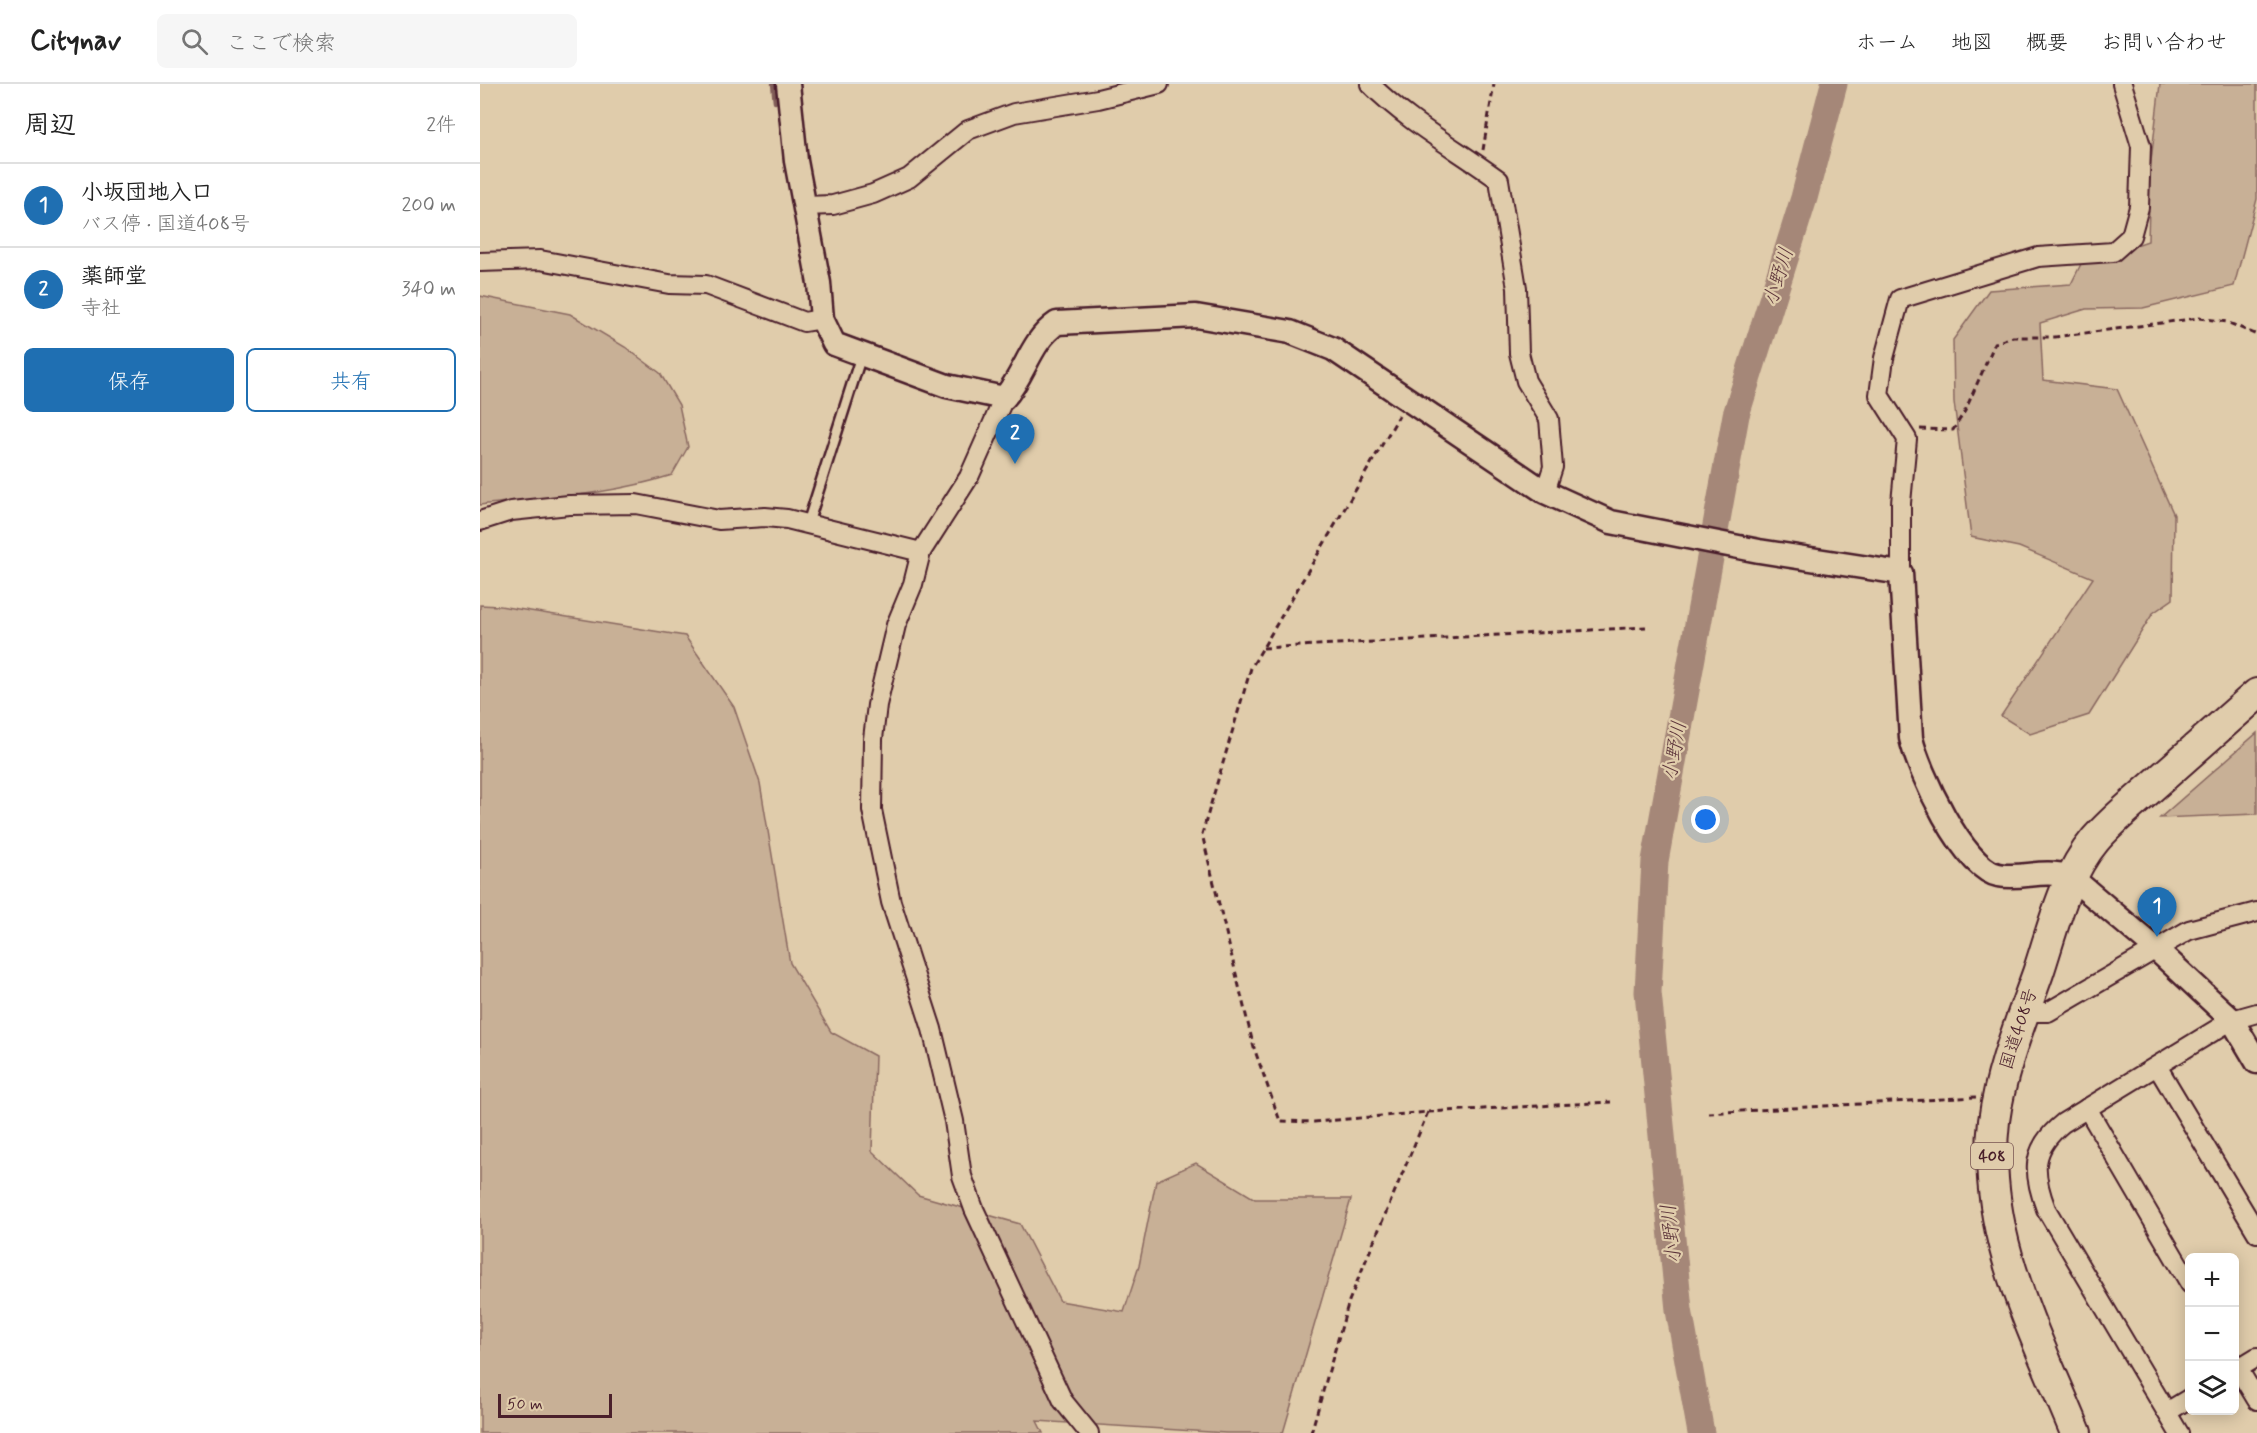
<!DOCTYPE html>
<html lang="ja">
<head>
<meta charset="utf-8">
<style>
  body { margin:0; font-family:Mynerve,"Klee One",sans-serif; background:#f6f6f6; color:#222 }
  .controls { position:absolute; right:18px; bottom:18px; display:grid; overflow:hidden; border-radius:9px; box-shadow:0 3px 15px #0003 }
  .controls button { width:54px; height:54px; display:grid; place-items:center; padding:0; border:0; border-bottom:2px solid #e0e0e0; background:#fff; color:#222; font:30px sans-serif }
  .scale { position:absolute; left:18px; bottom:15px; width:114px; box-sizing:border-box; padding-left:6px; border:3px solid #4a1f2b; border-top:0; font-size:16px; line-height:21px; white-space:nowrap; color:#4a1f2b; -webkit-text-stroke:4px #e0ccab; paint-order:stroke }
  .you { position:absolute; left:1226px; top:736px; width:21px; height:21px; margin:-15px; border:4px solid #fff; border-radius:50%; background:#1a73e8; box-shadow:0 0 0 9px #1a73e833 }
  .badge { display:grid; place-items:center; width:39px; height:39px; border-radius:50%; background:#1f6fb2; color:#fff; font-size:20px; font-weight:700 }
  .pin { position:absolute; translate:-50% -50px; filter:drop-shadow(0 2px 3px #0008) }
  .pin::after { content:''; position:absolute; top:32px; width:21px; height:18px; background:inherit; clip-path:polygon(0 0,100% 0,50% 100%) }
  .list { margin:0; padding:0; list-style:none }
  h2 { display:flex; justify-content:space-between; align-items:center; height:78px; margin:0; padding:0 24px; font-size:26px }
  h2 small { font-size:20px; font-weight:400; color:#767676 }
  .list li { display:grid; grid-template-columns:39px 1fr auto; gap:18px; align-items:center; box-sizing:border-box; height:84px; padding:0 24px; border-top:2px solid #e0e0e0 }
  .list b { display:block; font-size:22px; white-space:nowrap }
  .list p { margin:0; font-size:20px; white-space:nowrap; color:#767676 }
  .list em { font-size:20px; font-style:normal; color:#767676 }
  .actions { display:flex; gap:12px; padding:18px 24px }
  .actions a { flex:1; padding:14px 0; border:2px solid #1f6fb2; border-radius:9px; text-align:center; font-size:21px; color:#1f6fb2 }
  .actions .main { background:#1f6fb2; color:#fff }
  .icon { flex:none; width:33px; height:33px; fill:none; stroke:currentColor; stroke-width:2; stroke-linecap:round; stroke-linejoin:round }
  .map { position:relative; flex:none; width:1777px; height:1349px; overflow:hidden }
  header { display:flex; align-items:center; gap:36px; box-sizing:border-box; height:84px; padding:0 30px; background:#fff; border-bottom:2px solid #e0e0e0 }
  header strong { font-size:28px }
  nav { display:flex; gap:33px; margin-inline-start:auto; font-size:21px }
  .search { width:420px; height:54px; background:#f6f6f6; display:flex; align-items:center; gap:15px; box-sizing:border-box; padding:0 21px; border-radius:9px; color:#767676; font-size:22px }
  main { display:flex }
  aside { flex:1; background:#fff }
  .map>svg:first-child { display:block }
  .green { fill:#c8b096; stroke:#896860; stroke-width:1.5 }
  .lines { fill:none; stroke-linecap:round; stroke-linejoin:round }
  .stream { stroke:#815d59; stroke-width:4.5 }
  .river { stroke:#a58778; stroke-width:27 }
  .service-casing { stroke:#4a1f2b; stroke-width:14 }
  .minor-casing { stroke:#4a1f2b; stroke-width:22 }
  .tertiary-casing { stroke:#4a1f2b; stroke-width:27 }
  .trunk-casing { stroke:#4a1f2b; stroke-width:34 }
  .path { stroke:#4a1f2b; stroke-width:3; stroke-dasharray:6 4.5; stroke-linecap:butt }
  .service { stroke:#e0ccab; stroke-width:9 }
  .minor { stroke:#e0ccab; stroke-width:18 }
  .tertiary { stroke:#e0ccab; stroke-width:22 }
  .trunk { stroke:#e0ccab; stroke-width:30 }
  .labels { text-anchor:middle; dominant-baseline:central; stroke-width:4.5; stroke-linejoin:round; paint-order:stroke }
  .shield { fill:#e0ccab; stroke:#775351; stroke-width:1.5 }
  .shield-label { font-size:16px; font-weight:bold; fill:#4a1f2b }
  .street-label { font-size:18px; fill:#4a1f2b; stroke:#e0ccab }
  .water-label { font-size:20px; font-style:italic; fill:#5c343a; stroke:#e0ccab }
</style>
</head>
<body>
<header>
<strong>Citynav</strong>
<div class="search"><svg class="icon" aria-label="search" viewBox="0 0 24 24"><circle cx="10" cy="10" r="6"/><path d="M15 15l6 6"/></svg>ここで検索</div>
<nav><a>ホーム</a><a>地図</a><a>概要</a><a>お問い合わせ</a></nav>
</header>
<main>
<aside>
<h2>周辺<small>2件</small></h2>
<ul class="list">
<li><span class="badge">1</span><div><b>小坂団地入口</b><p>バス停 · 国道408号</p></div><em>200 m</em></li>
<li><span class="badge">2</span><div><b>薬師堂</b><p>寺社</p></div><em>340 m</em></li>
</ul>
<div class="actions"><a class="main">保存</a><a>共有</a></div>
</aside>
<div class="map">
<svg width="1777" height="1349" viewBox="0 0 1777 1349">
  <rect width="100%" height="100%" fill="#e0ccab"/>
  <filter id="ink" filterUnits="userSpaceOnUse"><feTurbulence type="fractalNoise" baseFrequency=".0167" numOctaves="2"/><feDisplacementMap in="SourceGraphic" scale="12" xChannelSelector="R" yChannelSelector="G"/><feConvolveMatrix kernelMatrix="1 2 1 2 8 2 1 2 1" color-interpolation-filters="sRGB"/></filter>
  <g filter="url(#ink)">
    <g class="green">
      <polygon points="1680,0 1777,0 1777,115 1754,202 1663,224 1606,225 1560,239 1563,296 1637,305 1694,431 1693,515 1673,529 1609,631 1550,650 1521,632 1613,494 1539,463 1491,453 1474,318 1473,256 1509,206 1591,200 1601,180 1668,157 1670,86"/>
      <path d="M0 212 90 230 145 263 180 289 199 321 208 363 192 391C127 412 67 413 0 421Z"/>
      <polygon points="0,521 20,522 205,552 254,623 280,699 310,879 351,948 395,972 392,1067 438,1111 540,1140 580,1217 644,1228 659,1182 676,1097 716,1079 775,1115 871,1115 803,1349 746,1349 557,1337 563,1349 0,1349"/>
      <polygon points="1777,649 1777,730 1680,734"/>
    </g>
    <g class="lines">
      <polyline class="stream" points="293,0 295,18 302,15"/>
      <polyline class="river" points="1221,1349 1199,1226 1168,908 1175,777 1256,331 1324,114 1354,0"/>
      <defs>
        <polyline id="service" points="328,439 381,272"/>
        <g id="minor">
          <path d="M890 0C929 39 975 64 1019 96L1037 204 1039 269 1046 297 1069 335 1073 383 1065 408"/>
          <polyline points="324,122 353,121 393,110 429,94 488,46 534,29 618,15 679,0"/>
          <polyline points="0,178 60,176 189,200 226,201 324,238 342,235"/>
          <polyline points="524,314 489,393 441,468 433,500 416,541 397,621 393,655 392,726 411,818 452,945 474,1037 482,1092 494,1125 583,1317 609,1349"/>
          <polyline points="0,437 31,427 89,421 156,420 239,436 285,433 307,435 441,468"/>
          <polyline points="1421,489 1421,419 1427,355 1399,311 1404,274 1420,215 1558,173 1633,168 1651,152 1659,123 1661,62 1642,0"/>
          <polyline points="1544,928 1568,928 1709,846 1777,828"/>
          <polyline points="1677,982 1777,1149"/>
          <polyline points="1607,1024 1710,1200"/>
          <polyline points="1754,1278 1777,1316"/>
          <polyline points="1754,1287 1777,1273"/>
          <polyline points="1687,1328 1710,1314"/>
          <path d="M1699 1349 1566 1125C1552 1088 1551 1065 1583 1039L1752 936 1777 929"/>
        </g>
        <path id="tertiary" d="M308 0 316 77 339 199 342 235 354 260 467 302 524 314C545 291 550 257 577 239L716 232 810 248 853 265 1065 408 1131 438 1279 467 1421 489 1431 654C1438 686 1483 784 1518 791 1543 796 1561 784 1591 793L1676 865 1752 936 1777 978"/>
        <path id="trunk" d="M1596 1349C1555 1248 1501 1149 1514 1037 1521 985 1541 937 1558 889 1573 844 1584 793 1615 756 1633 735 1655 718 1675 700 1709 670 1743 640 1777 610"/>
      </defs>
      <use href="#service" class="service-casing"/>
      <use href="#minor" class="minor-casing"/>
      <use href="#tertiary" class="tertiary-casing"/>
      <use href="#trunk" class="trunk-casing"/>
      <g class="path">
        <polyline points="1003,66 1014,0"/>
        <polyline points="1440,345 1473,346 1485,327 1515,259 1533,253 1575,253 1719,234 1747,238 1777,251"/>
        <polyline points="783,564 1166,543"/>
        <polyline points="948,1028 1131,1018"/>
        <polyline points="1228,1029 1496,1013"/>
        <polyline points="831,1349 869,1217 948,1028 834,1038 800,1037 774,964 722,750 771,584 919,332"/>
      </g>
      <use href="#service" class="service"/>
      <use href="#minor" class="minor"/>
      <use href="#tertiary" class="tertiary"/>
      <use href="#trunk" class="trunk"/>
    </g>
  </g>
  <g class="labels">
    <rect class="shield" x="1491" y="1059" width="42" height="26" rx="4.5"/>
    <g class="shield-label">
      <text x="1512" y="1072">408</text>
    </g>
    <g class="street-label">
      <text transform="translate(1539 945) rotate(-72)">国道408号</text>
    </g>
    <g class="water-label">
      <text transform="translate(1299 193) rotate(-73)">小野川</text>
      <text transform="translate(1195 667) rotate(-80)">小野川</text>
      <text transform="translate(1192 1150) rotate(-96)">小野川</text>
    </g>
  </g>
</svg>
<div class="controls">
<button>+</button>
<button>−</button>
<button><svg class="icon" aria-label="layers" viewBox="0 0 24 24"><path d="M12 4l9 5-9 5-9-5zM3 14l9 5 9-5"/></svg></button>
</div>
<div class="scale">50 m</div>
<div class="you"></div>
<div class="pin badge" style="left:1677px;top:853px">1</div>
<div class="pin badge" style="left:535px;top:380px">2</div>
</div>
</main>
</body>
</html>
